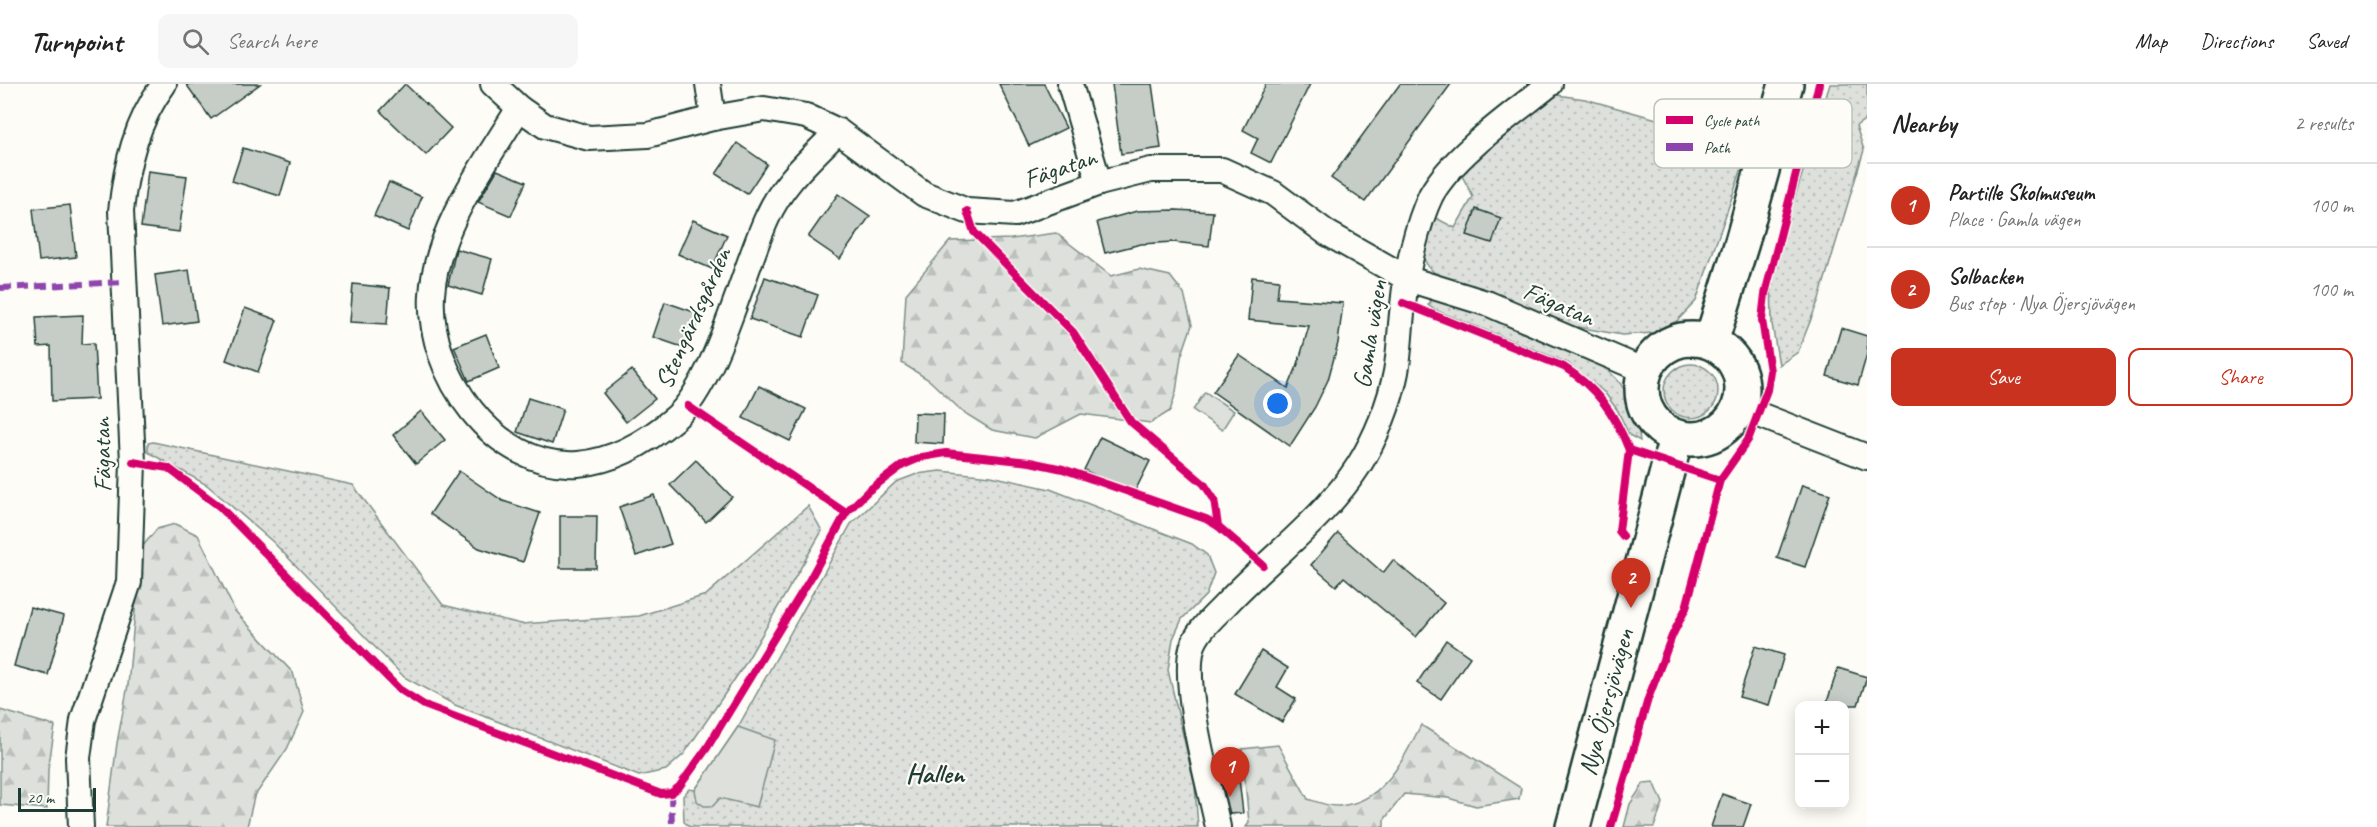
<!DOCTYPE html>
<html lang="en">
<head>
<meta charset="utf-8">
<style>
  body { margin:0; font-family:Caveat,sans-serif; background:#f6f6f6; color:#222 }
  .controls { position:absolute; right:18px; bottom:18px; display:grid; overflow:hidden; border-radius:12px; box-shadow:0 3px 15px #0003 }
  .controls button { width:54px; height:54px; display:grid; place-items:center; padding:0; border:0; border-bottom:2px solid #e0e0e0; background:#fff; color:#222; font:30px sans-serif }
  .scale { position:absolute; left:18px; bottom:15px; width:78px; box-sizing:border-box; padding-left:6px; border:3px solid #1f3d34; border-top:0; font-size:16px; line-height:21px; white-space:nowrap; color:#1f3d34; -webkit-text-stroke:4px #fdfcf7; paint-order:stroke }
  .you { position:absolute; left:1278px; top:320px; width:21px; height:21px; margin:-15px; border:4px solid #fff; border-radius:50%; background:#1a73e8; box-shadow:0 0 0 9px #1a73e833 }
  .badge { display:grid; place-items:center; width:39px; height:39px; border-radius:50%; background:#c8321e; color:#fff; font-size:20px; font-weight:700 }
  .pin { position:absolute; translate:-50% -50px; filter:drop-shadow(0 2px 3px #0008) }
  .pin::after { content:''; position:absolute; top:32px; width:21px; height:18px; background:inherit; clip-path:polygon(0 0,100% 0,50% 100%) }
  .list { margin:0; padding:0; list-style:none }
  h2 { display:flex; justify-content:space-between; align-items:center; height:78px; margin:0; padding:0 24px; font-size:26px }
  h2 small { font-size:20px; font-weight:400; color:#767676 }
  .list li { display:grid; grid-template-columns:39px 1fr auto; gap:18px; align-items:center; box-sizing:border-box; height:84px; padding:0 24px; border-top:2px solid #e0e0e0 }
  .list b { display:block; font-size:22px; white-space:nowrap }
  .list p { margin:0; font-size:20px; white-space:nowrap; color:#767676 }
  .list em { font-size:20px; font-style:normal; color:#767676 }
  .actions { display:flex; gap:12px; padding:18px 24px }
  .actions a { flex:1; padding:14px 0; border:2px solid #c8321e; border-radius:12px; text-align:center; font-size:21px; color:#c8321e }
  .actions .main { background:#c8321e; color:#fff }
  .icon { flex:none; width:33px; height:33px; fill:none; stroke:currentColor; stroke-width:2; stroke-linecap:round; stroke-linejoin:round }
  .map { position:relative; flex:none; width:1867px; height:743px; overflow:hidden }
  header { display:flex; align-items:center; gap:36px; box-sizing:border-box; height:84px; padding:0 30px; background:#fff; border-bottom:2px solid #e0e0e0 }
  header strong { font-size:28px }
  nav { display:flex; gap:33px; margin-inline-start:auto; font-size:21px }
  .search { width:420px; height:54px; background:#f6f6f6; display:flex; align-items:center; gap:15px; box-sizing:border-box; padding:0 21px; border-radius:12px; color:#767676; font-size:22px }
  main { display:flex }
  aside { flex:1; background:#fff }
  .map>svg:first-child { display:block }
  .grass { fill:url(#grass-dots); stroke:#7e8e88; stroke-width:1.5 }
  .forest { fill:url(#forest-firs); stroke:#7e8e88; stroke-width:1.5 }
  .park { fill:#dde0db; stroke:#7e8e88; stroke-width:1.5 }
  .building { fill:#c6cdc7; stroke:#1f3d34; stroke-width:1.5 }
  .lines { fill:none; stroke-linecap:round; stroke-linejoin:round }
  .street-casing { stroke:#1f3d34; stroke-width:28 }
  .secondary-casing { stroke:#1f3d34; stroke-width:38 }
  .street { stroke:#fdfcf7; stroke-width:24 }
  .secondary { stroke:#fdfcf7; stroke-width:33 }
  .quiet { stroke:#8e44ad; stroke-width:6; stroke-dasharray:12 6; stroke-linecap:butt }
  .cycleway-casing { stroke:#fdfcf7; stroke-width:11 }
  .cycleway { stroke:#d6006c; stroke-width:8 }
  .labels { text-anchor:middle; dominant-baseline:central; stroke-width:4.5; stroke-linejoin:round; paint-order:stroke }
  .street-label { font-size:26px; fill:#1f3d34; stroke:#fdfcf7 }
  .neighbourhood-label { font-size:27px; font-weight:bold; fill:#1f3d34; stroke:#fdfcf7 }
  .key { fill:#fdfcf7; stroke:#bac3bc; stroke-width:1.5 }
  .key-label { font-size:16px; fill:#1f3d34 }
</style>
</head>
<body>
<header>
<strong>Turnpoint</strong>
<div class="search"><svg class="icon" aria-label="search" viewBox="0 0 24 24"><circle cx="10" cy="10" r="6"/><path d="M15 15l6 6"/></svg>Search here</div>
<nav><a>Map</a><a>Directions</a><a>Saved</a></nav>
</header>
<main>
<div class="map">
<svg width="1867" height="743" viewBox="0 0 1867 743">
  <defs>
    <pattern id="grass-dots" width="8" height="8" patternUnits="userSpaceOnUse" patternTransform="scale(1.5)"><rect width="8" height="8" fill="#dde0db"/><path d="M2 2h.1M6 6h.1" fill="none" stroke="#bdc1bd" stroke-width="1.8" stroke-linecap="round"/></pattern>
    <pattern id="forest-firs" width="22" height="20" patternUnits="userSpaceOnUse" patternTransform="scale(1.5)"><rect width="22" height="20" fill="#dde0db"/><path d="M5 1l3.5 6h-7zM16 11l3.5 6h-7z" fill="#bdc1bd"/></pattern>
  </defs>
  <rect width="100%" height="100%" fill="#fdfcf7"/>
  <filter id="ink" filterUnits="userSpaceOnUse"><feTurbulence type="fractalNoise" baseFrequency=".0167" numOctaves="2"/><feDisplacementMap in="SourceGraphic" scale="12" xChannelSelector="R" yChannelSelector="G"/><feConvolveMatrix kernelMatrix="1 2 1 2 8 2 1 2 1" color-interpolation-filters="sRGB"/></filter>
  <g filter="url(#ink)">
    <g class="grass">
      <polygon points="1830,0 1867,0 1867,34 1856,42 1864,66 1819,215 1798,268 1779,281 1772,240 1771,191"/>
      <path d="M1557 11 1585 15 1750 61 1696 217 1677 237 1654 249 1622 251 1572 242 1440 193C1412 173 1425 162 1434 133L1455 144 1473 113 1459 86 1539 20Z"/>
      <path d="M1433 214 1445 215C1475 227 1505 239 1535 251 1596 275 1632 285 1640 357L1629 351 1618 327 1605 309 1568 279 1435 226 1428 221Z"/>
      <circle cx="1691" cy="307" r="27"/>
      <polygon points="153,358 353,401 443,521 521,540 639,532 706,511 808,422 822,447 745,580 684,670 666,686 639,692 455,621 404,593 273,458 207,401 148,368 148,359"/>
      <polygon points="940,387 991,392 1050,405 1192,460 1207,471 1214,489 1206,511 1182,535 1173,555 1168,586 1195,703 1198,743 690,743 684,738 683,712 689,705 695,706 738,643 851,440 896,398 917,390"/>
    </g>
    <g class="forest">
      <polygon points="1056,149 1111,192 1139,185 1170,192 1184,210 1192,241 1181,273 1176,308 1170,327 1151,339 1081,330 1035,354 992,346 963,328 929,296 902,279 906,210 950,157 1011,155"/>
      <polygon points="175,440 198,451 235,527 293,589 304,628 287,665 254,713 247,743 106,743 117,659 128,601 141,464 157,445"/>
      <polygon points="0,626 55,642 48,686 47,725 0,721"/>
      <path d="M1421 641 1521 704 1519 715 1476 722 1448 714 1404 710 1384 736V743H1246L1249 739 1242 665 1278 661 1308 715C1317 718 1330 723 1339 722 1384 719 1403 675 1421 641Z"/>
      <polygon points="1654,698 1663,719 1654,743 1624,743 1630,720 1644,699"/>
    </g>
    <g class="park">
      <polygon points="1205,308 1234,327 1222,346 1193,326"/>
      <polygon points="738,643 775,656 757,723 720,714 713,722 704,722 697,717 695,706"/>
    </g>
    <g class="building">
      <polygon points="186,0 260,0 211,35"/>
      <polygon points="405,0 451,44 426,71 380,27"/>
      <polygon points="999,0 1044,0 1066,44 1029,62"/>
      <polygon points="1112,0 1152,0 1161,64 1121,70"/>
      <polygon points="1266,0 1310,0 1271,79 1251,69 1258,54 1243,46"/>
      <polygon points="1400,0 1451,0 1365,118 1331,94"/>
      <polygon points="737,59 767,80 747,110 716,90"/>
      <polygon points="243,64 290,79 280,112 232,97"/>
      <polygon points="497,86 526,98 511,132 478,118"/>
      <polygon points="148,87 187,92 179,148 141,143"/>
      <polygon points="389,98 422,113 408,147 374,132"/>
      <polygon points="838,110 870,132 840,175 808,153"/>
      <polygon points="70,121 76,173 39,177 33,125"/>
      <polygon points="1476,125 1501,134 1492,159 1467,151"/>
      <polygon points="1176,126 1213,128 1209,162 1173,158 1141,160 1105,169 1097,138 1137,127"/>
      <polygon points="693,136 727,151 712,185 678,170"/>
      <polygon points="456,165 492,175 482,211 448,201"/>
      <polygon points="189,186 197,237 162,242 155,191"/>
      <polygon points="765,193 818,211 803,253 750,235"/>
      <polygon points="1252,193 1279,196 1277,214 1343,219 1338,259 1328,296 1315,323 1290,362 1213,308 1239,271 1288,304 1298,280 1309,242 1248,236"/>
      <polygon points="353,200 390,204 387,240 350,238"/>
      <polygon points="665,218 700,230 688,265 653,253"/>
      <polygon points="245,224 277,236 258,288 226,276"/>
      <polygon points="83,231 82,260 94,259 97,315 52,317 51,262 38,263 36,233"/>
      <polygon points="1841,244 1867,252 1867,270 1858,301 1827,292"/>
      <polygon points="486,250 499,284 469,297 454,263"/>
      <polygon points="632,286 655,315 626,338 603,309"/>
      <polygon points="759,302 806,325 790,357 743,334"/>
      <polygon points="528,314 563,325 552,360 517,348"/>
      <polygon points="421,327 445,356 416,380 393,351"/>
      <polygon points="915,329 944,330 943,360 914,358"/>
      <polygon points="1100,353 1150,377 1134,409 1084,386"/>
      <polygon points="696,376 732,413 706,438 670,401"/>
      <polygon points="459,387 503,417 540,429 523,478 479,464 430,430"/>
      <polygon points="1802,401 1830,410 1805,483 1777,474"/>
      <polygon points="654,411 671,460 636,472 619,423"/>
      <polygon points="560,432 597,432 596,484 560,484"/>
      <polygon points="1338,449 1383,489 1393,476 1444,519 1416,553 1344,493 1336,502 1311,481"/>
      <polygon points="30,523 64,532 48,591 14,582"/>
      <polygon points="1446,556 1470,573 1441,615 1417,599"/>
      <polygon points="1755,562 1784,571 1769,621 1739,613"/>
      <polygon points="1261,567 1288,584 1277,603 1296,615 1282,638 1235,610"/>
      <polygon points="1838,584 1867,593 1858,621 1826,621"/>
      <polygon points="1239,695 1243,729 1230,730 1222,697"/>
      <polygon points="1722,710 1751,720 1743,743 1711,743"/>
    </g>
    <g class="lines">
      <defs>
        <g id="street">
          <polyline points="493,0 519,24 545,42 589,54 648,51 713,34 764,25 806,32 838,47 924,110 967,127 1015,130 1099,99 1151,86 1222,86 1273,109 1327,149 1408,195 1489,220 1645,287"/>
          <polyline points="708,0 713,34"/>
          <polyline points="1070,0 1099,99"/>
          <path d="M519 24C485 80 436 144 432 211 427 288 494 386 578 380 615 377 648 357 675 334 716 299 743 186 767 134 782 99 812 74 838 47"/>
          <polyline points="1739,323 1867,373"/>
          <path d="M81 743 78 674 83 636 129 498 133 378 121 127C126 81 136 38 164 0"/>
          <path d="M1218 743C1209 700 1182 605 1192 564 1197 546 1216 531 1228 518 1271 473 1325 434 1359 381 1376 354 1390 319 1396 288 1400 266 1400 243 1403 221 1406 188 1417 140 1431 111 1453 71 1514 29 1550 0"/>
        </g>
        <g id="secondary">
          <circle cx="1692" cy="305" r="50"/>
          <polyline points="1711,258 1742,158 1786,0"/>
          <polyline points="1573,743 1676,354"/>
        </g>
      </defs>
      <use href="#street" class="street-casing"/>
      <use href="#secondary" class="secondary-casing"/>
      <use href="#street" class="street"/>
      <use href="#secondary" class="secondary"/>
      <g class="quiet">
        <polyline points="0,204 124,198"/>
        <polyline points="671,709 672,743"/>
      </g>
      <defs>
        <g id="cycleway">
          <polyline points="967,127 974,148 1073,248 1131,338 1204,400 1214,415 1218,442"/>
          <path d="M1403 219 1564 283C1597 304 1615 330 1629 366L1720 396"/>
          <polyline points="688,322 846,429"/>
          <polyline points="133,378 168,384 219,422 399,605 424,621 661,710 671,709 679,703 707,664 810,495 846,429 868,407 903,381 922,373 946,369 1030,378 1063,385 1206,435 1218,442 1263,481"/>
          <polyline points="1623,452 1619,447 1629,366"/>
          <polyline points="1611,743 1648,615 1672,552 1686,524 1720,396 1748,356 1767,306 1770,287 1762,236 1765,210 1819,0"/>
        </g>
      </defs>
      <use href="#cycleway" class="cycleway-casing"/>
      <use href="#cycleway" class="cycleway"/>
    </g>
  </g>
  <g class="labels">
    <g class="street-label">
      <text transform="translate(1060 84) rotate(-19)">Fägatan</text>
      <text transform="translate(1559 220) rotate(23)">Fägatan</text>
      <text transform="translate(693 234) rotate(-66)">Stengärdsgården</text>
      <text transform="translate(1370 250) rotate(-81)">Gamla vägen</text>
      <text transform="translate(102 371) rotate(-91)">Fägatan</text>
      <text transform="translate(1606 618) rotate(-75)">Nya Öjersjövägen</text>
    </g>
    <g class="neighbourhood-label">
      <text x="935" y="689">Hallen</text>
    </g>
  </g>
  <rect x="1654" y="15" width="198" height="69" rx="9" class="key"/>
  <rect x="1666" y="32" width="27" height="8" fill="#d6006c"/>
  <rect x="1666" y="59" width="27" height="8" fill="#8e44ad"/>
  <g class="key-label">
    <text x="1704" y="42">Cycle path</text>
    <text x="1704" y="69">Path</text>
  </g>
</svg>
<div class="controls">
<button>+</button>
<button>−</button>
</div>
<div class="scale">20 m</div>
<div class="you"></div>
<div class="pin badge" style="left:1230px;top:713px">1</div>
<div class="pin badge" style="left:1631px;top:524px">2</div>
</div>
<aside>
<h2>Nearby<small>2 results</small></h2>
<ul class="list">
<li><span class="badge">1</span><div><b>Partille Skolmuseum</b><p>Place · Gamla vägen</p></div><em>100 m</em></li>
<li><span class="badge">2</span><div><b>Solbacken</b><p>Bus stop · Nya Öjersjövägen</p></div><em>100 m</em></li>
</ul>
<div class="actions"><a class="main">Save</a><a>Share</a></div>
</aside>
</main>
</body>
</html>
